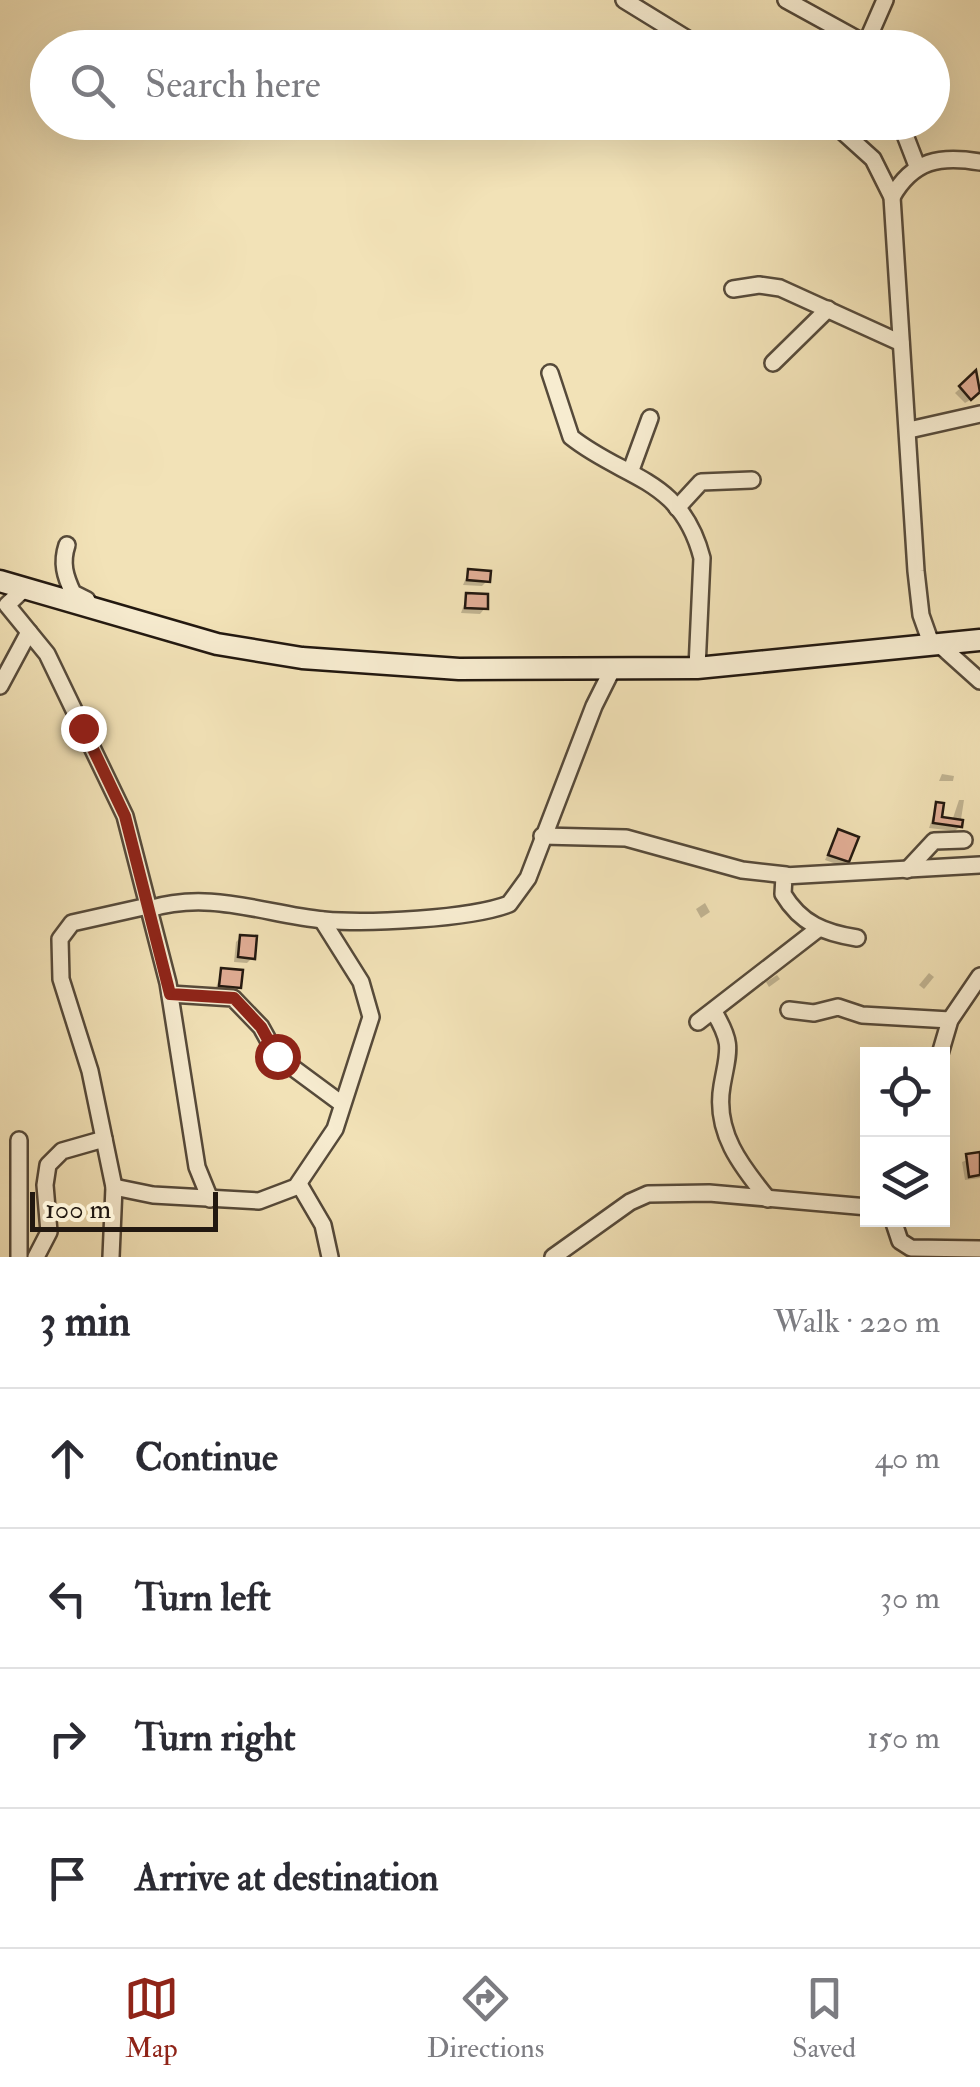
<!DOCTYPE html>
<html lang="en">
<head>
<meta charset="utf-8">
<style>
  body { margin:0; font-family:"IM FELL Double Pica",serif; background:#f2f2f3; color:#2b2b33 }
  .controls { position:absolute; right:30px; bottom:30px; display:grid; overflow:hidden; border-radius:0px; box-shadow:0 10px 40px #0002 }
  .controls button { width:90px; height:90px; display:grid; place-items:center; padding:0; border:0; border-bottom:2px solid #e1e1e2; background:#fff; color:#2b2b33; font:50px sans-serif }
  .scale { position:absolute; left:30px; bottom:25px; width:188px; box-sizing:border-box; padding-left:10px; border:5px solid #221810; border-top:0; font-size:28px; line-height:35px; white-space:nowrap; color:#221810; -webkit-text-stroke:8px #f7ecd0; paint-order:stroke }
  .stop { position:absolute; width:30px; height:30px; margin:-22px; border:8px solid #8f2418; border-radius:50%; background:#fff }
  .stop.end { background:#8f2418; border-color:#fff; box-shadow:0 2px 10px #0008 }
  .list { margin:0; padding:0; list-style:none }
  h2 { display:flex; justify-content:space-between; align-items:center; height:130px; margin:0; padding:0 40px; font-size:42px }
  h2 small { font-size:32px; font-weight:400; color:#7c7c81 }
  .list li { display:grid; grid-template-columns:65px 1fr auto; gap:30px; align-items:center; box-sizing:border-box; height:140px; padding:0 40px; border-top:2px solid #e1e1e2 }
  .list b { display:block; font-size:38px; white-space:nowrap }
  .list em { font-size:32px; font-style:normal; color:#7c7c81 }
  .icon { flex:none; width:55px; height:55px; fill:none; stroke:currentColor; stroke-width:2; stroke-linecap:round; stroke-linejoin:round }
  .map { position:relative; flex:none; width:980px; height:1257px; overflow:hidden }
  .search { position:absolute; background:#fff; box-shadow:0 10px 40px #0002; left:30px; right:30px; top:30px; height:110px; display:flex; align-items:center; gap:25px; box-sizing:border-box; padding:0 35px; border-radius:55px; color:#7c7c81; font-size:38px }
  .sheet { height:690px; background:#fff }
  nav { display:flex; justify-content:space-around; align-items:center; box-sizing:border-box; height:140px; border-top:2px solid #e1e1e2; background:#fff; font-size:28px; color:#7c7c81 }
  nav a { display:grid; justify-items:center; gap:5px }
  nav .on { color:#8f2418 }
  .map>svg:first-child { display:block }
  .shadow { fill:#0003 }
  .building { fill:#e2ae96; stroke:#221810; stroke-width:2.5 }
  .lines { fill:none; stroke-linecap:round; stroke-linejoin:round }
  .street-casing { stroke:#564a3a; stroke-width:20 }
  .secondary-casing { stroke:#221810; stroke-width:25 }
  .street { stroke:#f7ecd0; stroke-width:15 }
  .secondary { stroke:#f7ecd0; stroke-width:20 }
  .route { stroke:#8f2418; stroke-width:12 }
</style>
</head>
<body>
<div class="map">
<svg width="980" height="1257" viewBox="0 0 980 1257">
  <rect width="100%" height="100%" fill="#f2e2b7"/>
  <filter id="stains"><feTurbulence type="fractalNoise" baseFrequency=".002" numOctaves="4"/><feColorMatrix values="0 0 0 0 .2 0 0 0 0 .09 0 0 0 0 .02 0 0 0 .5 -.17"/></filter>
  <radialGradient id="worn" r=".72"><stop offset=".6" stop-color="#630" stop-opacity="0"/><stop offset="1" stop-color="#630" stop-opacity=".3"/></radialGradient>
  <g class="shadow">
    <polygon points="976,374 980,394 965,403 955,393"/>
    <polygon points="469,571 487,581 482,586 463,585"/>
    <polygon points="467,596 485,608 480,614 461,613"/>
    <polygon points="942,774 954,776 953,781 939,781"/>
    <polygon points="959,800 964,800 960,826 955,831 929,828 937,804 939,819 952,821"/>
    <polygon points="838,832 847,861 842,866 825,860"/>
    <polygon points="705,903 710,912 701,918 696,909"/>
    <polygon points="241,937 252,958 247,963 234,962 236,942"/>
    <polygon points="222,971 239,987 234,992 215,990"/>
    <polygon points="929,973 934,977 924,989 919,985"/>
    <polygon points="777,975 780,979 769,987 766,982"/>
    <polygon points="980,1155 980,1178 965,1180 962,1162"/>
  </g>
  <g class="building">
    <polygon points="976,370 980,392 971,400 959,386"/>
    <polygon points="468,569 491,571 490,582 467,580"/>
    <polygon points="466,593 488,594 488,609 465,608"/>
    <polygon points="936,802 944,803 942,817 963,820 962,827 933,823"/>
    <polygon points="838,829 859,837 849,862 828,855"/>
    <polygon points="240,935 257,936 255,959 238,957"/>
    <polygon points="221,968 243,970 241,988 219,986"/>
    <polygon points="980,1152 980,1175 969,1177 966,1154"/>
  </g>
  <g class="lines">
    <defs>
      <g id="street">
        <polyline points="624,0 702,48"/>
        <polyline points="786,0 866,44"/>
        <polyline points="864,48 885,0"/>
        <polyline points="832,122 873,159 892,197 916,571 921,615 932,646"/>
        <polyline points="900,122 917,166"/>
        <path d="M892 197C913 160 940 155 980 162"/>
        <polyline points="733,289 759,285 780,288 901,343"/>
        <polyline points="773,363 828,309"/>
        <path d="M550 373 571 437C625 480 681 477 702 558L697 668"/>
        <polyline points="909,430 980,414"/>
        <polyline points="631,470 650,418"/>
        <polyline points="677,508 701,482 752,480"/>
        <path d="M67 545C61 563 65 576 73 593L87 600"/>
        <polyline points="25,588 7,605 47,654 125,816 168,983 197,1167 210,1199"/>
        <polyline points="941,646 980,681"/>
        <polyline points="0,686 29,632"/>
        <polyline points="542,836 626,838 742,870 786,875"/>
        <polyline points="907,870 934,841 964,840"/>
        <path d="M149 909C210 890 264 914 324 920 367 924 470 919 509 904L528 878 594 706 612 670"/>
        <path d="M857 938C825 933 801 924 783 894L784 876 980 865"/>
        <polyline points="170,994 233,998 261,1027 277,1056 342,1104"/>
        <polyline points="789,1010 814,1013 838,1007 862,1015 950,1020"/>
        <path d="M714 1012C734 1045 728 1051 722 1086 714 1132 741 1166 768 1199"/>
        <polyline points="698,1022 818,929"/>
        <polyline points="940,1054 950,1020 980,976"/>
        <polyline points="19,1140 19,1257"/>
        <polyline points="299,1184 323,1225 330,1257"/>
        <polyline points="114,1187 153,1195 259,1201 296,1187 335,1129 371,1017 361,982 322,920"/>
        <polyline points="893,1220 900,1241 911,1248 980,1249"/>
        <polyline points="36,1257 49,1232 45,1185 48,1165 62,1151 104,1139"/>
        <polyline points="111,1257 114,1187 90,1071 61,979 60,939 72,923 148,906"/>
        <polyline points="553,1257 630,1202 648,1194 709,1193 868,1207"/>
      </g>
      <polyline id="secondary" points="0,581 217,644 302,658 459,669 697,668 980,640"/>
    </defs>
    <use href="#street" class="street-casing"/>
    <use href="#secondary" class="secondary-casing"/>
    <use href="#street" class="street"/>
    <use href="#secondary" class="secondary"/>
  </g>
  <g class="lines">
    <polyline class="route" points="83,728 125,816 170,994 234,998 261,1027 277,1056"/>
  </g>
  <rect width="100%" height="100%" filter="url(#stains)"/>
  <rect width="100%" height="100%" fill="url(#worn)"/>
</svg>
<div class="controls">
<button><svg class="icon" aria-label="locate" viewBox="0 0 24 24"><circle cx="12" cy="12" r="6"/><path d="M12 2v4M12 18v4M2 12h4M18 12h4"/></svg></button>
<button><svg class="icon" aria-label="layers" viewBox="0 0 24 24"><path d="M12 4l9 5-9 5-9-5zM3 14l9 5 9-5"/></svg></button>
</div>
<div class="scale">100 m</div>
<div class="stop" style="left:277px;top:1056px"></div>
<div class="stop end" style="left:83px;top:728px"></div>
<div class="search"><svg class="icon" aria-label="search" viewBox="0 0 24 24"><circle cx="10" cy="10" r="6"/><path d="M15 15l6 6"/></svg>Search here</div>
</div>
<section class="sheet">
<h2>3 min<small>Walk · 220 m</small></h2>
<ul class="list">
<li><svg class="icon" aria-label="ahead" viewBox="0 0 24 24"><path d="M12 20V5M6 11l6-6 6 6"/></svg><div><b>Continue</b></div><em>40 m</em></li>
<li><svg class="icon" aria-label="left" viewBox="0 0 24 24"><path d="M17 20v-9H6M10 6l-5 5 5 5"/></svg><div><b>Turn left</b></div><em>30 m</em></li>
<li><svg class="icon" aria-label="right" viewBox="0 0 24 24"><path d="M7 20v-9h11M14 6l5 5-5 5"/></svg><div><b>Turn right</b></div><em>150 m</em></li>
<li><svg class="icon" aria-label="arrive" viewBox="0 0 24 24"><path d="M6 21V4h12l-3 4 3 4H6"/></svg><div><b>Arrive at destination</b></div></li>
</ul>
</section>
<nav>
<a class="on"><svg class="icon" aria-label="map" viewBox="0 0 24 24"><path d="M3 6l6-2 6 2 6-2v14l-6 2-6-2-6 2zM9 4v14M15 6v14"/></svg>Map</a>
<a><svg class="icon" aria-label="directions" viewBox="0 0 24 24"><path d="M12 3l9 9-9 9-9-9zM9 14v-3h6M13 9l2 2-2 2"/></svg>Directions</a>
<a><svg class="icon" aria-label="saved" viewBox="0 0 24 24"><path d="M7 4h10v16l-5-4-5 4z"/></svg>Saved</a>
</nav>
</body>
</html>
